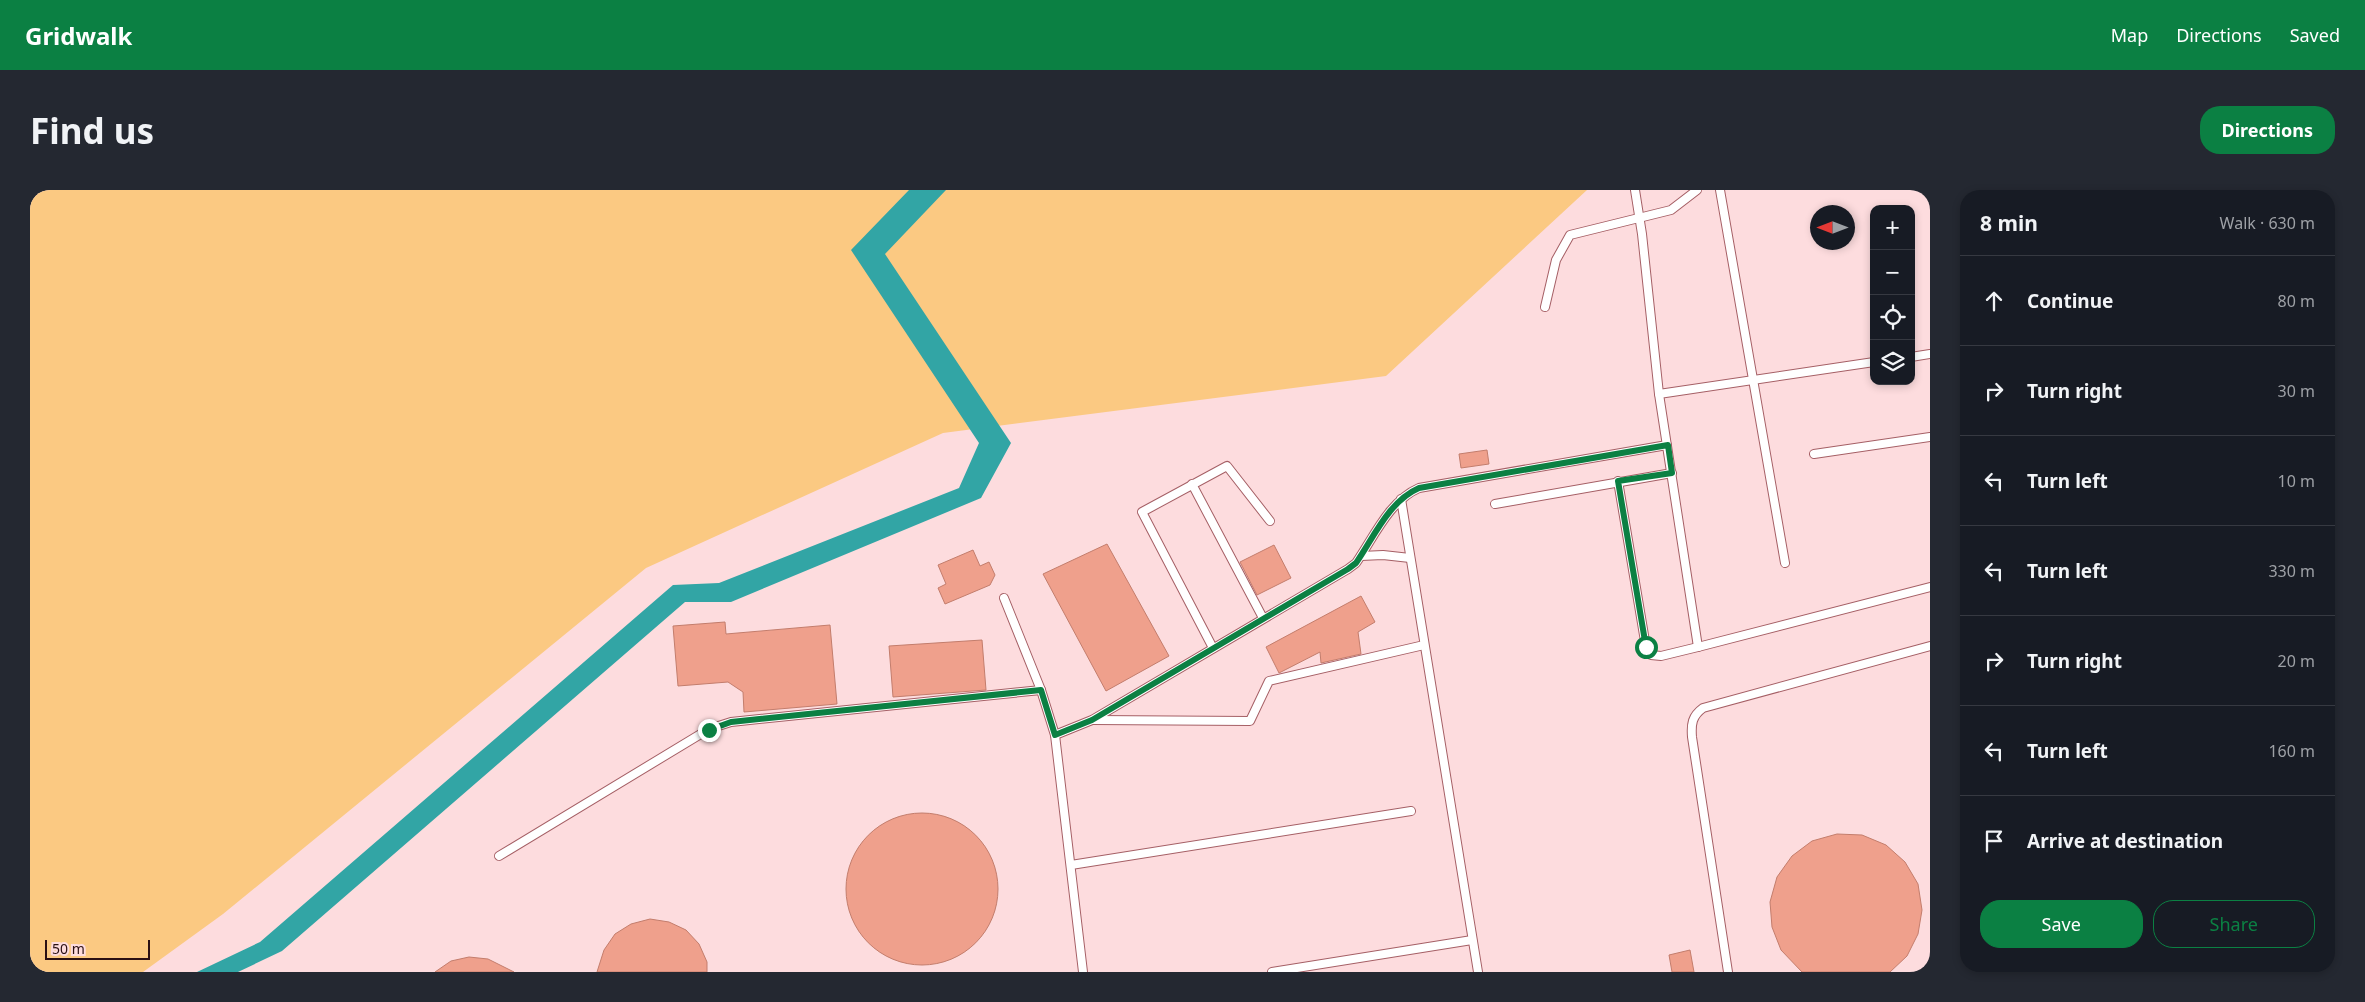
<!DOCTYPE html>
<html lang="en">
<head>
<meta charset="utf-8">
<style>
  body { margin:0; font-family:"Noto Sans",sans-serif; background:#242831; color:#f1f3f6 }
  .controls { position:absolute; right:15px; top:15px; display:grid; overflow:hidden; border-radius:10px; box-shadow:0 2px 8px #0003 }
  .controls button { width:45px; height:45px; display:grid; place-items:center; padding:0; border:0; border-bottom:1px solid #363941; background:#171b24; color:#f1f3f6; font:25px sans-serif }
  .compass { position:absolute; left:1780px; top:15px; width:45px; height:45px; border-radius:50%; background:#171b24; box-shadow:0 2px 8px #0003; rotate:270deg }
  .scale { position:absolute; left:15px; bottom:12px; width:105px; box-sizing:border-box; padding-left:5px; border:2px solid #2b1013; border-top:0; font-size:14px; line-height:18px; white-space:nowrap; color:#2b1013; -webkit-text-stroke:4px #fddcde; paint-order:stroke }
  .stop { position:absolute; width:15px; height:15px; margin:-11px; border:4px solid #0b8043; border-radius:50%; background:#fff }
  .stop.end { background:#0b8043; border-color:#fff; box-shadow:0 1px 5px #0008 }
  .list { margin:0; padding:0; list-style:none }
  h2 { display:flex; justify-content:space-between; align-items:center; height:65px; margin:0; padding:0 20px; font-size:21px }
  h2 small { font-size:16px; font-weight:400; color:#9ea1a6 }
  .list li { display:grid; grid-template-columns:32px 1fr auto; gap:15px; align-items:center; box-sizing:border-box; height:90px; padding:0 20px; border-top:1px solid #363941 }
  .list b { display:block; font-size:19px; white-space:nowrap }
  .list em { font-size:16px; font-style:normal; color:#9ea1a6 }
  .actions { display:flex; gap:10px; padding:15px 20px }
  .actions a { flex:1; padding:11px 0; border:1px solid #0b8043; border-radius:20px; text-align:center; font-size:18px; color:#0b8043 }
  .actions .main { background:#0b8043; color:#fff }
  .icon { flex:none; width:28px; height:28px; fill:none; stroke:currentColor; stroke-width:2; stroke-linecap:round; stroke-linejoin:round }
  .map { position:relative; flex:none; width:1900px; height:782px; overflow:hidden; border-radius:20px }
  header { display:flex; align-items:center; gap:30px; box-sizing:border-box; height:70px; padding:0 25px; background:#0b8043; color:#fff }
  header strong { font-size:24px }
  nav { display:flex; gap:28px; margin-inline-start:auto; font-size:18px }
  .intro { display:flex; align-items:center; justify-content:space-between; box-sizing:border-box; height:120px; padding:0 30px }
  h1 { margin:0; font-size:35px }
  .button { padding:12px 22px; border-radius:20px; background:#0b8043; color:#fff; font-size:18px; font-weight:700 }
  main { display:flex; gap:30px; padding:0 30px }
  aside { flex:1; background:#171b24; border-radius:20px; box-shadow:0 2px 8px #0003 }
  .map>svg:first-child { display:block }
  .green { fill:#fbc982 }
  .water { fill:#32a5a5 }
  .building { fill:#efa08c; stroke:#c37d6c }
  .lines { fill:none; stroke-linecap:round; stroke-linejoin:round }
  .service-casing { stroke:#a55f65; stroke-width:10 }
  .service { stroke:#fff; stroke-width:8 }
  .route { stroke:#0b8043; stroke-width:6 }
</style>
</head>
<body>
<header>
<strong>Gridwalk</strong>
<nav><a>Map</a><a>Directions</a><a>Saved</a></nav>
</header>
<div class="intro"><h1>Find us</h1><a class="button">Directions</a></div>
<main>
<div class="map">
<svg width="1900" height="782" viewBox="0 0 1900 782">
  <rect width="100%" height="100%" fill="#fddcde"/>
  <polygon class="green" points="0,0 1557,0 1356,186 913,243 616,378 193,724 113,782 0,782"/>
  <polygon class="water" points="879,0 916,0 855,64 981,253 951,308 701,412 655,412 252,761 208,782 167,782 230,752 643,395 689,393 929,298 949,253 821,60"/>
  <g class="building">
    <polygon points="1457,260 1459,274 1431,278 1429,264"/>
    <polygon points="1077,354 1139,466 1076,501 1013,384"/>
    <polygon points="1244,355 1261,388 1227,405 1210,372"/>
    <polygon points="943,360 950,376 959,372 965,385 960,395 915,414 908,398 916,394 908,375"/>
    <polygon points="1331,406 1345,432 1328,442 1331,464 1291,473 1290,462 1249,483 1236,457"/>
    <polygon points="695,432 696,444 800,435 807,514 714,522 713,502 698,492 648,496 643,436"/>
    <polygon points="952,450 956,500 863,507 859,456"/>
    <circle cx="892" cy="699" r="76"/>
    <polygon points="1807,644 1832,645 1856,655 1875,672 1888,694 1892,720 1888,744 1877,766 1860,782 1772,782 1751,760 1742,737 1740,712 1747,687 1762,666 1782,651"/>
    <polygon points="620,729 639,732 656,740 669,754 677,772 677,782 567,782 574,760 585,744 601,734"/>
    <polygon points="1660,760 1664,782 1642,782 1639,765"/>
    <polygon points="439,767 458,769 484,782 405,782 421,771"/>
  </g>
  <g class="lines">
    <defs>
      <g id="service">
        <polyline points="1605,0 1612,44 1629,204 1668,457"/>
        <polyline points="1690,0 1755,373"/>
        <polyline points="1515,117 1526,70 1540,45 1641,20 1667,0"/>
        <polyline points="1881,167 1900,164"/>
        <polyline points="1629,204 1844,172"/>
        <polyline points="1784,264 1900,247"/>
        <polyline points="1588,291 1616,457 1621,465 1631,466 1668,457 1900,397"/>
        <polyline points="1162,294 1233,428"/>
        <polyline points="1371,309 1448,782"/>
        <polyline points="1465,314 1642,283"/>
        <polyline points="1331,366 1353,365 1380,368"/>
        <polyline points="974,408 1011,500 1025,545 1053,782"/>
        <polyline points="1183,458 1112,322 1197,276 1240,331"/>
        <polyline points="1063,530 1220,531 1239,491 1394,455"/>
        <path d="M1025 545 1062 530 1318 379 1326 373C1344 347 1359 311 1389 298L1637 255"/>
        <polyline points="469,666 679,539 701,532 1011,500"/>
        <polyline points="1041,675 1381,621"/>
        <polyline points="1242,782 1442,750"/>
        <path d="M1698 782 1662 547C1661 534 1662 526 1673 518L1900 456"/>
      </g>
    </defs>
    <use href="#service" class="service-casing"/>
    <use href="#service" class="service"/>
  </g>
  <g class="lines">
    <path class="route" d="M679 540 701 532 1011 500 1025 545 1062 530 1318 379 1326 373C1344 347 1359 311 1389 298L1638 255 1642 283 1588 291 1616 457"/>
  </g>
</svg>
<div class="controls">
<button>+</button>
<button>−</button>
<button><svg class="icon" aria-label="locate" viewBox="0 0 24 24"><circle cx="12" cy="12" r="6"/><path d="M12 2v4M12 18v4M2 12h4M18 12h4"/></svg></button>
<button><svg class="icon" aria-label="layers" viewBox="0 0 24 24"><path d="M12 4l9 5-9 5-9-5zM3 14l9 5 9-5"/></svg></button>
</div>
<svg class="compass" viewBox="-18 -18 36 36"><path d="M0-13l5 13h-10z" fill="#e53935"/><path d="M0 13l5-13h-10z" fill="#9ea1a6"/></svg>
<div class="scale">50 m</div>
<div class="stop" style="left:1616px;top:457px"></div>
<div class="stop end" style="left:679px;top:540px"></div>
</div>
<aside>
<h2>8 min<small>Walk · 630 m</small></h2>
<ul class="list">
<li><svg class="icon" aria-label="ahead" viewBox="0 0 24 24"><path d="M12 20V5M6 11l6-6 6 6"/></svg><div><b>Continue</b></div><em>80 m</em></li>
<li><svg class="icon" aria-label="right" viewBox="0 0 24 24"><path d="M7 20v-9h11M14 6l5 5-5 5"/></svg><div><b>Turn right</b></div><em>30 m</em></li>
<li><svg class="icon" aria-label="left" viewBox="0 0 24 24"><path d="M17 20v-9H6M10 6l-5 5 5 5"/></svg><div><b>Turn left</b></div><em>10 m</em></li>
<li><svg class="icon" aria-label="left" viewBox="0 0 24 24"><path d="M17 20v-9H6M10 6l-5 5 5 5"/></svg><div><b>Turn left</b></div><em>330 m</em></li>
<li><svg class="icon" aria-label="right" viewBox="0 0 24 24"><path d="M7 20v-9h11M14 6l5 5-5 5"/></svg><div><b>Turn right</b></div><em>20 m</em></li>
<li><svg class="icon" aria-label="left" viewBox="0 0 24 24"><path d="M17 20v-9H6M10 6l-5 5 5 5"/></svg><div><b>Turn left</b></div><em>160 m</em></li>
<li><svg class="icon" aria-label="arrive" viewBox="0 0 24 24"><path d="M6 21V4h12l-3 4 3 4H6"/></svg><div><b>Arrive at destination</b></div></li>
</ul>
<div class="actions"><a class="main">Save</a><a>Share</a></div>
</aside>
</main>
</body>
</html>
